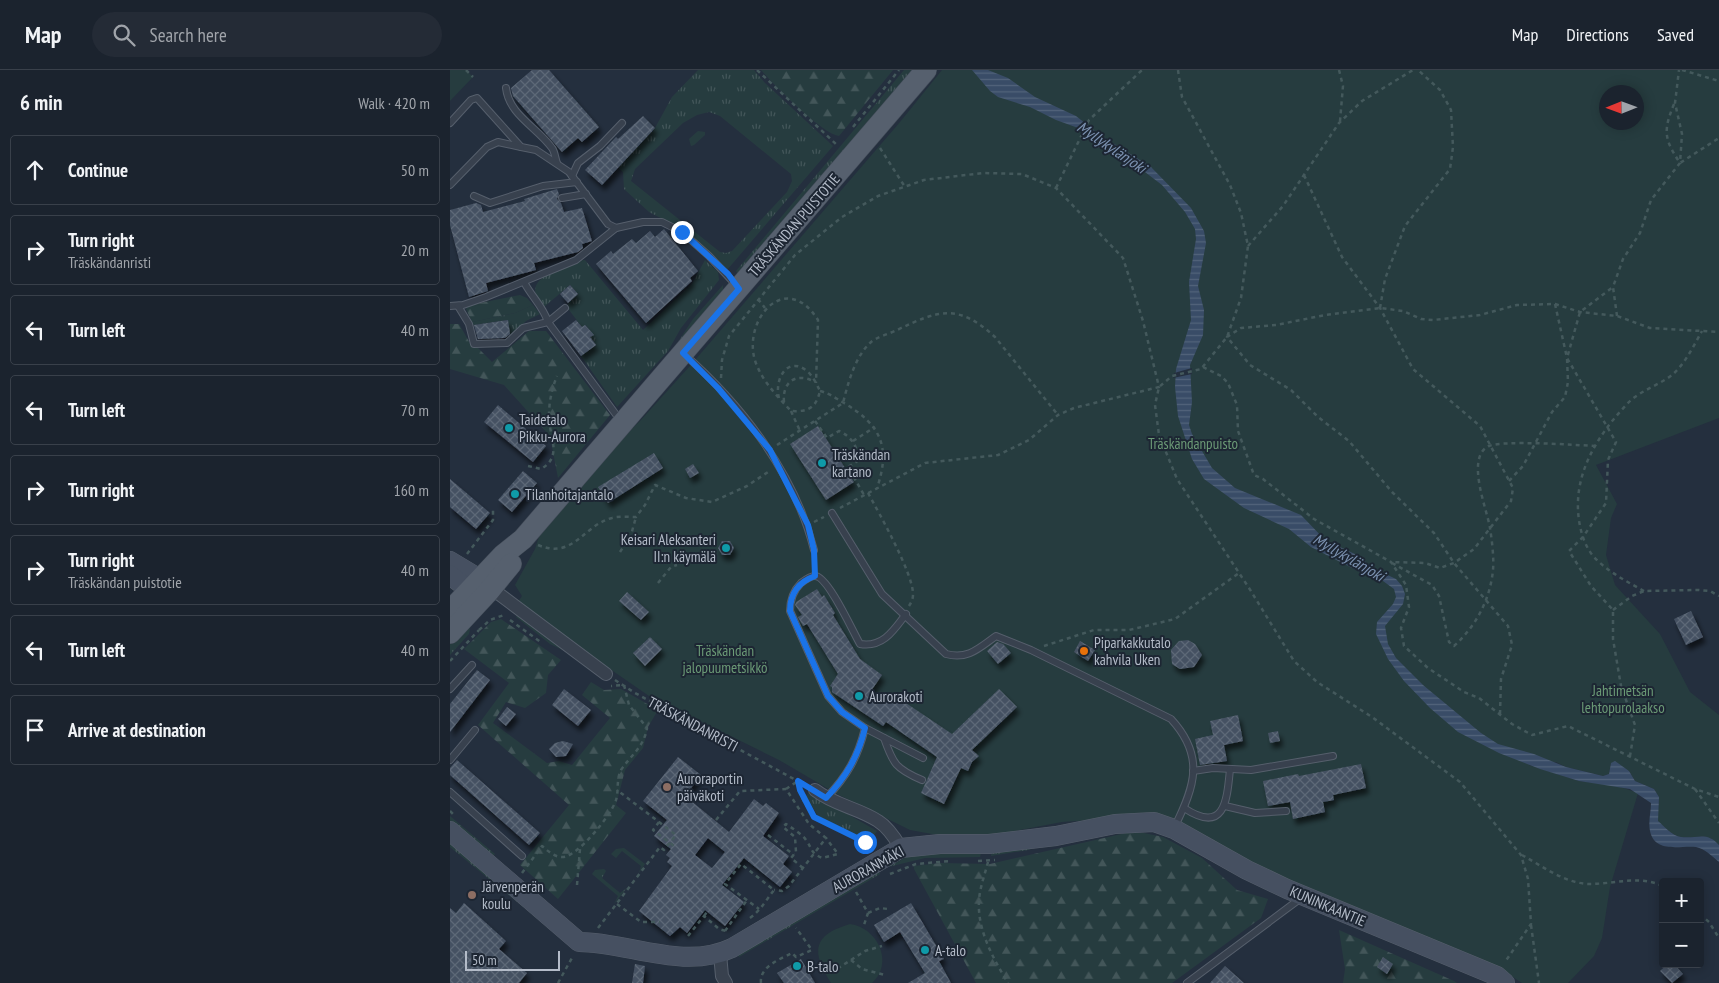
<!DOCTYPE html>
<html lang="en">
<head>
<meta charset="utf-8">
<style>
  body { margin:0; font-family:"PT Sans Narrow",sans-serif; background:#242b36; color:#f1f3f6 }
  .controls { position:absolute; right:15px; bottom:15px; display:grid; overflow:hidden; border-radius:5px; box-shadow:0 2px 12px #0003 }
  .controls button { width:45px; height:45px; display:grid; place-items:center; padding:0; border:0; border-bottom:1px solid #39404a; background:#1b232e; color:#f1f3f6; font:25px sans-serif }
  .compass { position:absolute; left:1149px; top:15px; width:45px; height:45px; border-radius:50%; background:#1b232e; box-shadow:0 2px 12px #0003; rotate:269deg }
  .scale { position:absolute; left:15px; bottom:12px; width:95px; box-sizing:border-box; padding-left:5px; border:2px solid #b4bcc9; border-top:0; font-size:14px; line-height:18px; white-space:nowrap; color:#b4bcc9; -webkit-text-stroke:4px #1d2633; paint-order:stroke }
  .stop { position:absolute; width:15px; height:15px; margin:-11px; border:4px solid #1a73e8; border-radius:50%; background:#fff }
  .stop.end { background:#1a73e8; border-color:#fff; box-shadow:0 1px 5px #0008 }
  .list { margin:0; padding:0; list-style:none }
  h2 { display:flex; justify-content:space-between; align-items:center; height:65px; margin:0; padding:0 20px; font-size:21px }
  h2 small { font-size:16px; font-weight:400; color:#a0a4aa }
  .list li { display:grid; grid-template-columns:32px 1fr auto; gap:15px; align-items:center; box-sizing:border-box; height:70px; margin:0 10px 10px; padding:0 10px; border:1px solid #39404a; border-radius:5px }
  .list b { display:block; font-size:19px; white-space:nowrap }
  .list p { margin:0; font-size:16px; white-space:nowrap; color:#a0a4aa }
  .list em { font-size:16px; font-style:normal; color:#a0a4aa }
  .icon { flex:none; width:28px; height:28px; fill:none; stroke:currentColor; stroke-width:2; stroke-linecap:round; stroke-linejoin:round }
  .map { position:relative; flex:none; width:1269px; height:913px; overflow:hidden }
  header { display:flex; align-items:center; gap:30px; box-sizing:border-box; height:70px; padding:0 25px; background:#1b232e; border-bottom:1px solid #39404a }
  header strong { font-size:24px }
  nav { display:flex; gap:28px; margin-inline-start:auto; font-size:18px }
  .search { width:350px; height:45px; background:#242b36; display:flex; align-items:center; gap:12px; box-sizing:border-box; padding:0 18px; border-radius:28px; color:#a0a4aa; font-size:19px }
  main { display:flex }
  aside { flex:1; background:#1b232e }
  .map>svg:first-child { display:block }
  .grass { fill:url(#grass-tufts); fill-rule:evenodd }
  .forest { fill:url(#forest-firs) }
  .green { fill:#263c3f; fill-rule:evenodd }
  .water { fill:url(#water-rules) }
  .pier { fill:#242f3e }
  .building { fill:url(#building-cross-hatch); fill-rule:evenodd; filter:url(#shadow) }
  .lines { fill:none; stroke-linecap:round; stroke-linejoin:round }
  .lane-casing { stroke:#565f6c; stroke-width:8 }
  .street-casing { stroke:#565f6c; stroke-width:14 }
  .secondary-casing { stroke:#565f6c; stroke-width:20 }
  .primary-casing { stroke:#414a57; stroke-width:22 }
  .path { stroke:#44595c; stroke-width:2.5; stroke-dasharray:4 4; stroke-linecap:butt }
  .lane { stroke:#38414e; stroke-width:6 }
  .street { stroke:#38414e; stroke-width:12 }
  .secondary { stroke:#465061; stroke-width:19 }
  .primary { stroke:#56606e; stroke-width:21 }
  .route { stroke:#1a73e8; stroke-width:6 }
  .culture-dot { fill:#0f9aa8; stroke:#1d2633; stroke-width:2 }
  .food-dot { fill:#e8710a; stroke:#1d2633; stroke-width:2 }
  .education-dot { fill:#8d6e63; stroke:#1d2633; stroke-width:2 }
  .labels { text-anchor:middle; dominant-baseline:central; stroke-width:4; stroke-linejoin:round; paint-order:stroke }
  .street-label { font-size:15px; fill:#b4bcc9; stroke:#1d2633 }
  .poi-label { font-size:15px; fill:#b4bcc9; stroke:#1d2633; text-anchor:start }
  .park-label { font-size:15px; fill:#6b9a76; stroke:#1d2633 }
  .water-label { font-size:16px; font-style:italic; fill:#7c92b1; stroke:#1d2633 }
</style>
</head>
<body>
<header>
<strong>Map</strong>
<div class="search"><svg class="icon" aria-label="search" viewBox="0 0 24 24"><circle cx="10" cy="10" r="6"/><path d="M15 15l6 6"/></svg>Search here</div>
<nav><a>Map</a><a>Directions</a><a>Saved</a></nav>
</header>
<main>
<aside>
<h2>6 min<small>Walk · 420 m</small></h2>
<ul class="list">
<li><svg class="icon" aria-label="ahead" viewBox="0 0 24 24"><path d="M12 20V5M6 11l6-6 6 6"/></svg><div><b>Continue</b></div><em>50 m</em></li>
<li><svg class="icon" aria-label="right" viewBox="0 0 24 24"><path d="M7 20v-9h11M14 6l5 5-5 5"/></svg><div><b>Turn right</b><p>Träskändanristi</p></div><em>20 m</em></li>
<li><svg class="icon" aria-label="left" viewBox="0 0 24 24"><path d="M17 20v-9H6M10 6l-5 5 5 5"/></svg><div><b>Turn left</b></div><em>40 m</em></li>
<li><svg class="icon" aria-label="left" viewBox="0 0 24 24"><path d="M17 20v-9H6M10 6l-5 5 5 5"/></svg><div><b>Turn left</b></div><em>70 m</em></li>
<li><svg class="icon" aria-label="right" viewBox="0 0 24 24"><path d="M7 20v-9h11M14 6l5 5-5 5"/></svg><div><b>Turn right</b></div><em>160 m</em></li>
<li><svg class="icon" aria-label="right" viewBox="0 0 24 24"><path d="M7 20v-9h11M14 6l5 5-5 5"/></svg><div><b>Turn right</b><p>Träskändan puistotie</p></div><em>40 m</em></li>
<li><svg class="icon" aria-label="left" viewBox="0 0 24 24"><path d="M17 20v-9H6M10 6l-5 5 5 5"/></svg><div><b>Turn left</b></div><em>40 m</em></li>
<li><svg class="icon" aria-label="arrive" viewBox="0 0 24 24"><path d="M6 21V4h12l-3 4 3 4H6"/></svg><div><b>Arrive at destination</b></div></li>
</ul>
</aside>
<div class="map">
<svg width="1269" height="913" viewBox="0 0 1269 913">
  <defs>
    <pattern id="grass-tufts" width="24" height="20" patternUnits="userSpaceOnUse" patternTransform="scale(1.25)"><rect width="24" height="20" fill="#263c3f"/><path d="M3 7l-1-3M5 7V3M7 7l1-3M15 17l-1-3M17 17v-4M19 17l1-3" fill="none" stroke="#435659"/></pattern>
    <pattern id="forest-firs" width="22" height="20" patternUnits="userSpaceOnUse" patternTransform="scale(1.25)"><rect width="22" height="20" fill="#263c3f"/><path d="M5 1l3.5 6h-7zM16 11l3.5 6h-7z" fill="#435659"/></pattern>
    <pattern id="water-rules" width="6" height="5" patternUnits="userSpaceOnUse" patternTransform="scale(1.25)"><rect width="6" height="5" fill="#394c67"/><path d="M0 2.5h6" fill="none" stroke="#53647b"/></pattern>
    <pattern id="building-cross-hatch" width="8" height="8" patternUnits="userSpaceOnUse" patternTransform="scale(1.25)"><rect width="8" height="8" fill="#455162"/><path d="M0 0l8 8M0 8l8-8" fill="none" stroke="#5d6877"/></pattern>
    <filter id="shadow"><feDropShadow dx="3" dy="5.5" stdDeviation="2.5" flood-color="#0009"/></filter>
  </defs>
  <rect width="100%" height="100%" fill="#242f3e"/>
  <g class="grass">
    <path d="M248 0H304L315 13 383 76 277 200 230 158 199 142 174 119 173 102 168 98 205 58 222 27ZM259 42 270 46 341 104 342 111 337 122 282 181 276 183 270 182 181 111 185 99 233 53 247 45Z"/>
    <polygon points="454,0 463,0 288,204 286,201"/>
    <polygon points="248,61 255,62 255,65 244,75 241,76 239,69"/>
    <path d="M132 190H135L193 260 242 214 255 190 268 202 269 210 231 258 218 281 167 337 131 286 146 275 140 267 143 265 136 255 132 257 116 236 128 224 120 215 94 237C66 207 113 200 132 190Z"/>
    <polygon points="273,215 273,227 228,272 243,249"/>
    <polygon points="83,235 90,244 76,251 60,267 58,250 23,255 22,252 65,243"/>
    <polygon points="68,544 115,581 100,574 66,547"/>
    <polygon points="16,555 20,559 19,564 0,585 0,571"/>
    <polygon points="359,722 427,761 418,773 368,746 356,726"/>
    <polygon points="0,746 45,784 42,787 0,753"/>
    <polygon points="0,771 92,849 94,854 0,777"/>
    <polygon points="593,775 578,780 541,786 542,780"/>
    <polygon points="174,778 195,794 189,803 191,796 172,781 166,788 161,784 166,779"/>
    <polygon points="466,782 531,783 530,787 475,788 438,797"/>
    <polygon points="154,799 156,801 152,808 170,823 177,818 164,834 168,826 142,804 145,800"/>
    <polygon points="429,802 430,804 289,887 288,884 394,821"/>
  </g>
  <g class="forest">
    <path d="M311 0H443L389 66C371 63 324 15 311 0Z"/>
    <polygon points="70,225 77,228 83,235 65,243 22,252 16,239 19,235"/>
    <polygon points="0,254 9,254 21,275 26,276 42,292 79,261 96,261 160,345 108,408 100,366 54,315 0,299"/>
    <polygon points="51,549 111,590 98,605 96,623 75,638 56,632 43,653 97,693 109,691 122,695 160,648 132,625 141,612 154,620 171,619 208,640 198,657 193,678 175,700 166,735 176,743 108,829 70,795 119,735 28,655 59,613 14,579 41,552"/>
    <polygon points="676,763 694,763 713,767 752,788 787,820 818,829 811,848 722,913 526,913 464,799 464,796 490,793 540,794"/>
    <polygon points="889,860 1004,911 1007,913 893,913 895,899"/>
  </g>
  <g class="green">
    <polygon points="0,0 16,0 23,7 0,31"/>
    <path d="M492 0H1269V348L1146 395 1167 434 1161 448 1156 485 1165 515 1210 564 1240 622 1269 645V775C1256 761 1247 769 1231 767 1222 766 1214 756 1207 751L1209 727 1204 719 1185 711 1179 701 1161 693 1159 704 1153 706 1116 697 1106 692 1079 695 1129 711 1168 716 1188 723 1160 817 1152 868 1144 886 1118 913H1072L1052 900 822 803 755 768 643 750 612 752 544 765 498 767 460 760 387 724 329 690 199 626 108 563 68 532 72 526 65 515 85 479 92 457 144 395 190 351 239 297 450 52ZM1156 22H1186V52H1156Z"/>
    <path d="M400 854C428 858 444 893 422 913H381C361 882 362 865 400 854Z"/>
  </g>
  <path class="water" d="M522 0H538L558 8 585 27 626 46 650 65 701 97 741 138 754 161 756 173 748 216 754 240 753 265 740 295 742 332 739 355 742 364 762 398 785 418 851 445 875 470 907 485 923 498 946 509 952 516 955 524 953 534 935 556 938 574 946 588 973 615 1031 663 1048 674 1084 684 1116 697 1153 706 1159 704 1161 693 1165 691 1179 701 1185 711 1204 719 1209 727 1208 751C1214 756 1222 766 1231 767 1247 769 1257 761 1269 775V792C1262 786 1255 779 1246 777 1231 775 1205 784 1200 761 1198 752 1201 742 1201 733L1180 719 1129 711 1090 699 1049 683 1008 662 980 638 954 611 938 589 926 564 927 552 943 534 946 527 944 519 933 511 910 502 861 477 839 459 794 438 754 409 742 389 728 346 725 317 726 299 741 250 739 212 746 169 745 159 735 142 712 115 670 83 664 79 645 77 639 64 631 59 606 50 580 37 548 27 540 21Z"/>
  <polygon class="pier" points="742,298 742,304 723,308 724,303"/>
  <g class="building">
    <polygon points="82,0 99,0 149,57 132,72 128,68 112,82 63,26 61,18"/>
    <polygon points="193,46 205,58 152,115 135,100 166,67 168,69"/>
    <polygon points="107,119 109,124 107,129 111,133 114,142 132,138 142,171 132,174 133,178 128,182 84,193 86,200 36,213 38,221 19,227 0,155 0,140 26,133 31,135 33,142 75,131 74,129"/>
    <polygon points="214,159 248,201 240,208 242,211 196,253 146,194 161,181 163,184 182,169 186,173 200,161 205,167"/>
    <polygon points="120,215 128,224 118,233 110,224"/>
    <polygon points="58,250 60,264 55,268 28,269 24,255"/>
    <polygon points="126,250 132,257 135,255 144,265 140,267 146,275 131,286 112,261"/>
    <polygon points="48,335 96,376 83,392 34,352"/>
    <polygon points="368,356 404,412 376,430 340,374"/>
    <polygon points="204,383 213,398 158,433 148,417"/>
    <polygon points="243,394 249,403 240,408 235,399"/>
    <polygon points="73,401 87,413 62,442 48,430"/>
    <polygon points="0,409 40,443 26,459 0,437"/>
    <polygon points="272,471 280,471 284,478 280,485 272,485 268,478"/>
    <polygon points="367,519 372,527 374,525 385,543 383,545 410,589 432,605 421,621 439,633 444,625 502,664 549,619 567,637 522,680 529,686 522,692 518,701 511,698 494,734 471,723 487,687 436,652 433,656 382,622 382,617 380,616 388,604 357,554 353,556 348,547 352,545 345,535 346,532"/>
    <polygon points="177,522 199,542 191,550 169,531"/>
    <polygon points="1241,541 1253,567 1236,575 1224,549"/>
    <polygon points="200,567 212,579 195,596 183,583"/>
    <polygon points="738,570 745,574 752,585 744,597 730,599 722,594 721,580 729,571"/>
    <polygon points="630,571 645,580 638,591 624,582"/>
    <polygon points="547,572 553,574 561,583 548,594 537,581"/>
    <polygon points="27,600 40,610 0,662 0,634"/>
    <polygon points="114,619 141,640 128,656 102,635"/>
    <polygon points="57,637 66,644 56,656 48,649"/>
    <polygon points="788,645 793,671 774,675 777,691 750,695 745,669 763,665 760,651"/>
    <polygon points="828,661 830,671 820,673 818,663"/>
    <polygon points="113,671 123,674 116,686 106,687 99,679 105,673"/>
    <path d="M228 687 251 705 235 726 279 762 304 729 313 736 316 733 329 743 313 766 339 786 333 794 342 802 330 817 294 788 272 815 294 832 275 856 255 840 237 863 230 857 220 866 189 841 222 796 217 792 220 788 216 785 221 779 204 766 217 750 193 731ZM258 768 275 782 262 798 245 785Z"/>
    <polygon points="7,690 90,763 79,775 0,705 0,698"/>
    <polygon points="911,694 916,718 883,725 884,730 873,732 875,742 843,749 840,732 818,736 813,711 848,704 849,706"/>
    <polygon points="14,833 56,871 49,879 77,903 69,913 0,913 0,838 6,843"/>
    <polygon points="461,833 494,889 489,891 501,913 458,913 475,903 450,862 434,872 424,855"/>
    <polygon points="933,887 943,894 937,904 927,897"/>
    <polygon points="351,889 365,913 334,913 327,903"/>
    <polygon points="185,894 195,896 193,913 182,913"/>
    <polygon points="1218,894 1224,894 1233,904 1222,913 1210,901"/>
    <polygon points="775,896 794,913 760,913"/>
  </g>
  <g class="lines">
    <defs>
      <g id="lane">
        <path d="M56 18C59 45 87 57 102 78 105 82 105 88 107 93"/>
        <polyline points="0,53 21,30 27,28 71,77 86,80 119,102 158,154 166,158"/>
        <polyline points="122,106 128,93 150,76 172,53"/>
        <polyline points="0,115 37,77 48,72 71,77"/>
        <polyline points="24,126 40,133 93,116 127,112"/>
        <polyline points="112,128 136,124"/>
        <path d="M74 212C81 226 93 236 98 252L115 238"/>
        <polyline points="0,236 13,235 36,227 126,190 166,158 193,152 212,152 232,162 259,186 287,216"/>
        <polyline points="8,236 19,254 24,274 57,273 73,258 98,252 170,350"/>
        <path d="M234 284C293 336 345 404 364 480"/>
        <path d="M382 443 432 524 496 584C518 590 529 578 546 566L581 580 721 649C755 686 745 716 725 756"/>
        <polyline points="0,619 22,595"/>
        <path d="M415 658 392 642 378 626 340 541C340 530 343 521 351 513 355 510 360 506 365 506 378 506 403 562 410 574 433 578 444 560 456 544"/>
        <path d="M434 668C443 694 446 699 472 710"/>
        <polyline points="0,690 25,660"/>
        <polyline points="743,701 763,698 801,700 883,686"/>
        <polyline points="0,722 72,786"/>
        <path d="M377 727C397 706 408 687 415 658L473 688"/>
        <polyline points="775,736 805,743 836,741"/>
        <path d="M734 738C775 765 777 730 780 699"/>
        <polyline points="737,913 847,831 850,826"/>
      </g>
      <g id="street">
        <polyline points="39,521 49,524 61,533 156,604"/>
        <path d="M365 720C384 735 408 738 428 751 438 757 445 768 451 778"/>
        <polyline points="270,884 272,906 276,913"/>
      </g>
      <g id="secondary">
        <polyline points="0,491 30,509 39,520"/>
        <polyline points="0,505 19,520 33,521"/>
        <path d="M0 761 129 872C178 872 234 901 282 878L451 778 490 774H539L606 766 665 754 704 752 724 759 797 800 837 819 1047 906 1055 913"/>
      </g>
      <g id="primary">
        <polyline points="0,541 53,485 73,469 476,0"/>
        <polyline points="0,563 39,521 61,494"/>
      </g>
    </defs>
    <use href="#lane" class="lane-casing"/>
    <use href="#street" class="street-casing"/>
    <use href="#secondary" class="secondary-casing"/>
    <use href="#primary" class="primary-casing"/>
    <g class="path">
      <polyline points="16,0 23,7"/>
      <polyline points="307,0 388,76"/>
      <polyline points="728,0 732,27 780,115 791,143 798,176 791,228 777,267 751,299 722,306 709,317 705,335 709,365 727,409 799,518 844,591 867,612 922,647 1010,712 1071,785 1078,809 1081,854 1055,892"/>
      <polyline points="889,0 893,16 890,51"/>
      <polyline points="1232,0 1269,11"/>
      <path d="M1224 34C1213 61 1214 69 1230 93L1269 68"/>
      <polyline points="403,57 449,0"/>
      <polyline points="430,78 455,117"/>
      <polyline points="854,105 892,187 930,238 963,299 1030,356 1063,418 1061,431 1024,479 1004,493 990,498 975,493 941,492"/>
      <polyline points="606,118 639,50 692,0"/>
      <polyline points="798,176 833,136 889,53 912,31 963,0"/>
      <polyline points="308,229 315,238"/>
      <polyline points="1105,234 1117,288 1166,372 1158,390 1156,433 1133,467 1119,481 1141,516 1163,540 1163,569 1171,616 1185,655 1180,686"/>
      <polyline points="930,238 935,209 955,156 1000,99 1003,77 1001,40 990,20 968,0"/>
      <polyline points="1167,246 1163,217 1173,189 1190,163 1201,130 1230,93 1232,64 1225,33 1229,0"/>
      <polyline points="753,297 771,306 778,313 787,335 788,361 804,405 813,409 864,449 941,492 956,515 959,537 951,558 954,576 978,598 1014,622 1029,628 1062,654 1082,665 1118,656 1245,719 1269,727"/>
      <polyline points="271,308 272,290 279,266 345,185 392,147 428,126 474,110 533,103 572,104 606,118 673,188 693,251 709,317 624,338 608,345 579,370 548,385 475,393 390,438"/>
      <path d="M370 321C381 324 385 328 394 333 431 355 441 377 427 418"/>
      <path d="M329 328C324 310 337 285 357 301 363 306 367 315 370 321 366 338 358 342 341 341 329 328 315 314 308 298 287 256 334 196 368 250L366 313"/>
      <path d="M334 332C332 311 347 302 365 312"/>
      <polyline points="341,341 350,361"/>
      <path d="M365 351 377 368 389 361C402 367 407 376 409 390L398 397 414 425"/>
      <polyline points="403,371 425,357"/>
      <path d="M327 375 393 333C398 313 405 287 420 273 426 267 439 264 447 260 489 240 508 233 545 267L608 345"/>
      <path d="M78 396 91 399C114 386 98 365 99 345 99 332 102 318 107 306"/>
      <polyline points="1059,411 1073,396 1102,342 1115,327 1118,312 1117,288 1130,242 1163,217"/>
      <path d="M418 423C429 443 464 505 463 525 463 529 461 533 459 536"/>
      <polyline points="364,452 374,447"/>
      <path d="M88 475C124 490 133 455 162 448 169 446 178 447 186 447L195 435 205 415 236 428 262 432 297 416 321 400"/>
      <polyline points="170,482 181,465 186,447"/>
      <polyline points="17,484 43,450 43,437"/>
      <path d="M942 493 982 515 989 526 999 572 1004 576C1026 556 1040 530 1043 500 1044 487 1042 471 1040 458 1037 439 1015 387 1039 376 1053 370 1126 375 1145 376"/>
      <polyline points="208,513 221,497 227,495"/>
      <path d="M1194 521C1176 511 1158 502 1144 487 1136 478 1132 466 1130 456 1120 407 1147 365 1180 331 1192 320 1209 315 1222 305 1235 294 1244 275 1252 261"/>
      <polyline points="1163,540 1182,526 1194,521 1248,520 1260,521 1269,526"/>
      <polyline points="60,550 92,573"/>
      <polyline points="29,560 40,550 54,545"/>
      <polyline points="594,576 644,560 679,560 725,549 789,503"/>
      <polyline points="0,591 29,560"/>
      <polyline points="165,610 185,623 355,715"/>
      <polyline points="1050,644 1051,609 1062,575 1058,556 1004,493 984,463 942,422 899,371 868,347 841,320 800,295 777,267 791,258 826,255 875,245 930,238 953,241 971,249 983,250 1030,245 1067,235 1105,234 1130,242 1167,246 1200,258 1269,262"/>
      <path d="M336 719 348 711C355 762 396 751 422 779"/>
      <polyline points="1245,719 1269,753"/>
      <polyline points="0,741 5,746"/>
      <polyline points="266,750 290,721 336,719 359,754 376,768 339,816 332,821 324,820"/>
      <polyline points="209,752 203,760 224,776"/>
      <polyline points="318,765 344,785"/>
      <path d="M1072 785C1092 796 1116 814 1140 814 1164 814 1189 805 1213 816"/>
      <polyline points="528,791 545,790"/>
      <path d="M538 792C535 804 530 817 529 830 527 860 543 888 558 913"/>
      <path d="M353 798 341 788 346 782 345 767 333 757 336 754C342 758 352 764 356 770 363 780 360 782 372 788L388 784 376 768"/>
      <path d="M72 803 92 776C98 781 104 787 112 787 127 788 162 744 166 730 169 720 166 710 171 700 181 685 194 677 197 658L179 635 174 615 161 616"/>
      <polyline points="440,804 466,794 500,791"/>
      <polyline points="127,815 130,779"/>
      <polyline points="406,822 418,843 414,855"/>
      <polyline points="167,834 191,852 210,852"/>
      <polyline points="418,843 430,838 438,839"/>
      <polyline points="1250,844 1259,852 1269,868"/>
      <polyline points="254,846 257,842"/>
      <path d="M300 848C310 841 317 829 324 820L291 794 275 814 309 839"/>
      <polyline points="1081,855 1089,913"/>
      <polyline points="148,858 210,777 214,780 226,765 167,720"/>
      <polyline points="275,861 297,830"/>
      <polyline points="238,866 254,846 269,859 279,862"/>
      <polyline points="401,890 412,899 435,905"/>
      <polyline points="372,903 390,897 415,881 432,876"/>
      <polyline points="108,913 123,886"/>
      <path d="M311 913C309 897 330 889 342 883L346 887 362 880 346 858"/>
    </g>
    <use href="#lane" class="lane"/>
    <use href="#street" class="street"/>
    <use href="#secondary" class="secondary"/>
    <use href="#primary" class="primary"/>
  </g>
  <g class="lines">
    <path class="route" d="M232 162 278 204 289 219 233 283 268 318 320 380 358 455 364 480 365 506C348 512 340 524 340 541L378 626 392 642 415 658C408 687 396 707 376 728L348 711 350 720 364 747 415 772"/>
  </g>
  <g class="culture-dot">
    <circle cx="59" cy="358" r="5"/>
    <circle cx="372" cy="393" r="5"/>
    <circle cx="65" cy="424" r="5"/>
    <circle cx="276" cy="478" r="5"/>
    <circle cx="409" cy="626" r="5"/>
    <circle cx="475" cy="880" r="5"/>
    <circle cx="347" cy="896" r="5"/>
  </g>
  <circle class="food-dot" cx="634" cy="581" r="5"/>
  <g class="education-dot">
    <circle cx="217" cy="717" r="5"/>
    <circle cx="22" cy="825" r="5"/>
  </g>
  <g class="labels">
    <g class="street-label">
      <text transform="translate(344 155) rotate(-49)">TRÄSKÄNDAN PUISTOTIE</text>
      <text transform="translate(243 654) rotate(28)">TRÄSKÄNDANRISTI</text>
      <text transform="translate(418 799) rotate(-29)">AURORANMÄKI</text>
      <text transform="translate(878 836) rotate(23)">KUNINKAANTIE</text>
    </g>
    <g class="poi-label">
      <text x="69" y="349">Taidetalo<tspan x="69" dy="17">Pikku-Aurora</tspan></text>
      <text x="382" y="384">Träskändan<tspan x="382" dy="17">kartano</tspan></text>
      <text x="75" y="424">Tilanhoitajantalo</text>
      <text x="266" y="469" text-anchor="end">Keisari Aleksanteri<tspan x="266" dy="17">II:n käymälä</tspan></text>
      <text x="644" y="572">Piparkakkutalo<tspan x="644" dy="17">kahvila Uken</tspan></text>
      <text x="419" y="626">Aurorakoti</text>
      <text x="227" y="708">Auroraportin<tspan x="227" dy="17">päiväkoti</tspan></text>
      <text x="32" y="816">Järvenperän<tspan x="32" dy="17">koulu</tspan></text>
      <text x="485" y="880">A-talo</text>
      <text x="357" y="896">B-talo</text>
    </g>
    <g class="park-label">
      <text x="743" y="373">Träskändanpuisto</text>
      <text x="275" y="580">Träskändan<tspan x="275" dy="17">jalopuumetsikkö</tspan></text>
      <text x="1173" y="620">Jahtimetsän<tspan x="1173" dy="17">lehtopurolaakso</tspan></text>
    </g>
    <g class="water-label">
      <text transform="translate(662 77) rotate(34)">Myllykylänjoki</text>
      <text transform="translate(899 487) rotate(30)">Myllykylänjoki</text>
    </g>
  </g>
</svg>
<div class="controls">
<button>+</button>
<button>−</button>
</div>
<svg class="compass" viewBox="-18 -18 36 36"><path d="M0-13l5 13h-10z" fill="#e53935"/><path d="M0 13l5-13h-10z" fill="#a0a4aa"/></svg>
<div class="scale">50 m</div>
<div class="stop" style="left:415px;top:772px"></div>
<div class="stop end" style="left:232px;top:162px"></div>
</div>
</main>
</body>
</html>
